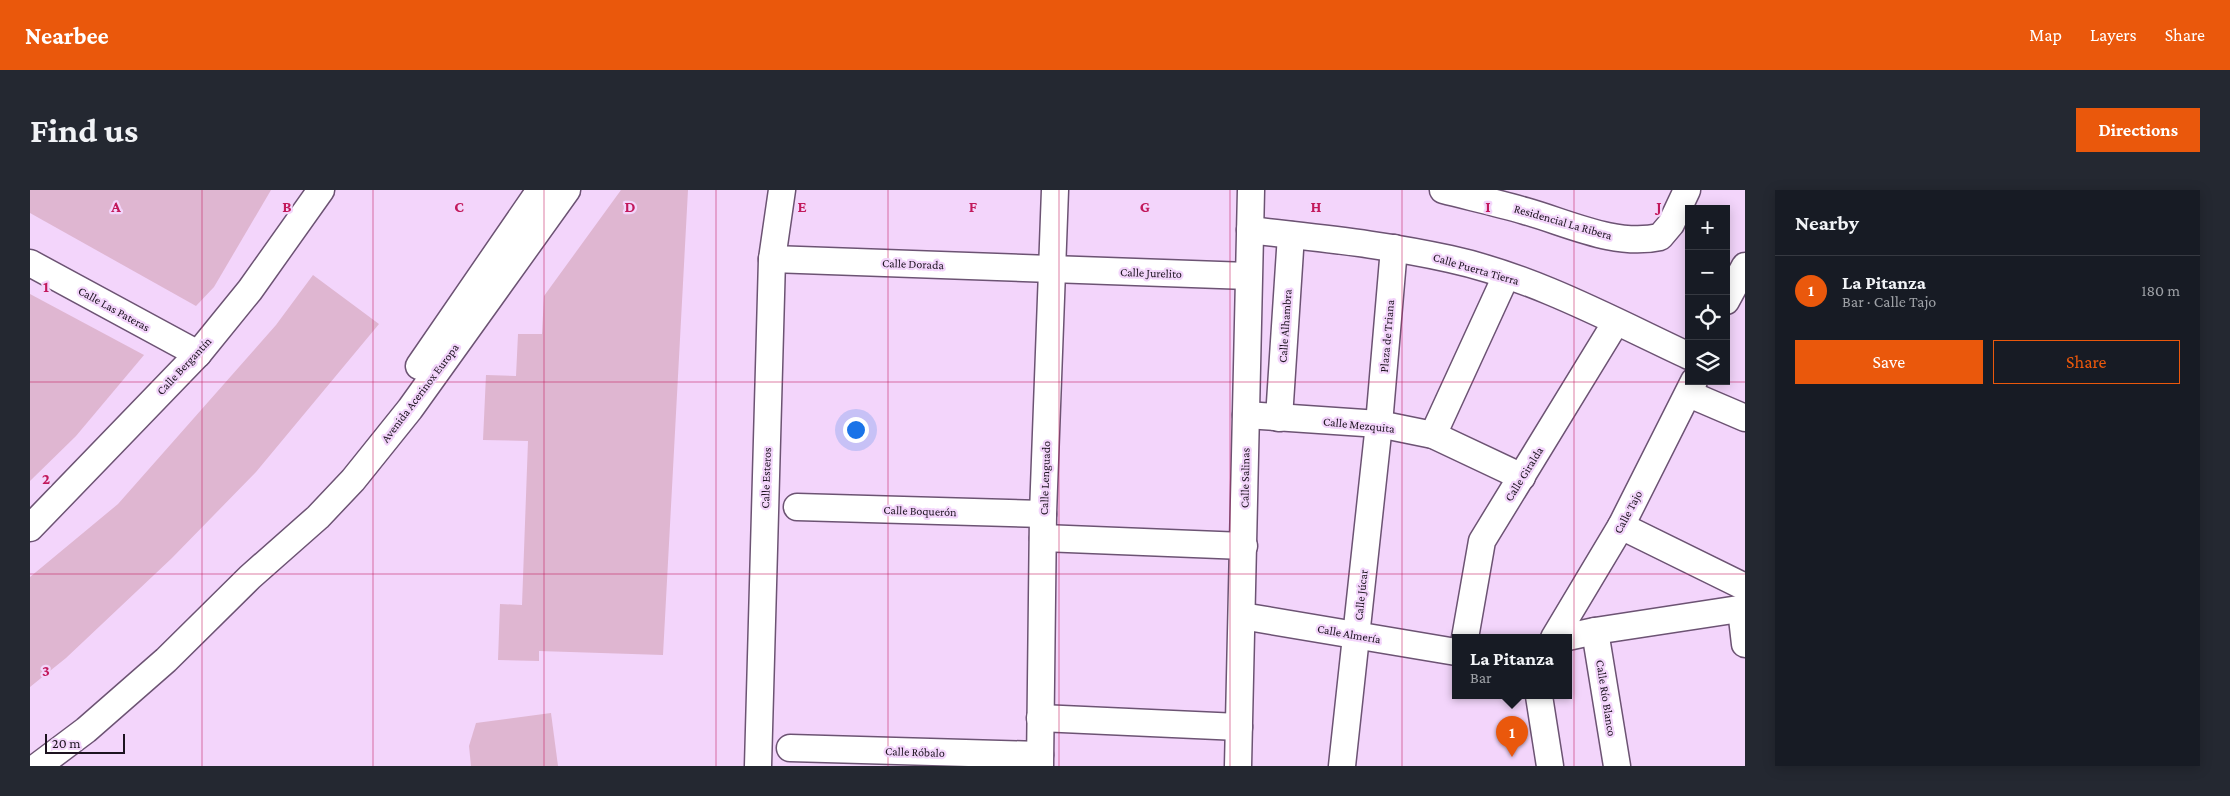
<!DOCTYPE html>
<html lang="en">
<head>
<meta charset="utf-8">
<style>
  body { margin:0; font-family:"Crimson Pro",serif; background:#242831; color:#f1f3f6 }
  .controls { position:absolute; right:15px; top:15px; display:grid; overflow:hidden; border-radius:0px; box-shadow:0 2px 12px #0003 }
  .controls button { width:45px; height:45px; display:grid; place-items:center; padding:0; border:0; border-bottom:1px solid #363941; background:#171b24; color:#f1f3f6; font:25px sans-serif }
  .scale { position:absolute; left:15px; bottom:12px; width:80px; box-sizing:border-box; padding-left:5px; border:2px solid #1d1320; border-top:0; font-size:14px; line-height:18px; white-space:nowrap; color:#1d1320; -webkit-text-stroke:4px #f3d5fb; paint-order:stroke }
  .you { position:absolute; left:825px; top:239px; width:18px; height:18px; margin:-12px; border:4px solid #fff; border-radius:50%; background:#1a73e8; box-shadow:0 0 0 8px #1a73e833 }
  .badge { display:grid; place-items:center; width:32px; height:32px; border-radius:50%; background:#ea580c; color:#fff; font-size:16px; font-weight:700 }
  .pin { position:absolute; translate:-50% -41px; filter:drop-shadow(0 1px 2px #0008) }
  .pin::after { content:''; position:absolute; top:26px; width:18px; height:15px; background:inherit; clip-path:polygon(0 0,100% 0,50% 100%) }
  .popup { position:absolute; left:1422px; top:444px; width:120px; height:65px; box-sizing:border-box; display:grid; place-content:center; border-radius:0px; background:#171b24; filter:drop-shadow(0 1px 4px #0005); font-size:16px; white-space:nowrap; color:#9ea1a6 }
  .popup b { font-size:19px; color:#f1f3f6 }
  .popup::after { content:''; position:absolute; left:50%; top:100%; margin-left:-10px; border:10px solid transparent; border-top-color:#171b24 }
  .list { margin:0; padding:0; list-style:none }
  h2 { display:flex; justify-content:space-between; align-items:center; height:65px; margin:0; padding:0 20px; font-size:21px }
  h2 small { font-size:16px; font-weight:400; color:#9ea1a6 }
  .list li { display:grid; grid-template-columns:32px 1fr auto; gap:15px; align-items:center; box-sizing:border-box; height:70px; padding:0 20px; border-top:1px solid #363941 }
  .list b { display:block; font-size:19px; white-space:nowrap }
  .list p { margin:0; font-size:16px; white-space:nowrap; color:#9ea1a6 }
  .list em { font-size:16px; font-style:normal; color:#9ea1a6 }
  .actions { display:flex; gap:10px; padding:15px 20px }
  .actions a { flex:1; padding:11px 0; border:1px solid #ea580c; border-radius:0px; text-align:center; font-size:18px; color:#ea580c }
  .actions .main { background:#ea580c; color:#fff }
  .icon { flex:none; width:28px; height:28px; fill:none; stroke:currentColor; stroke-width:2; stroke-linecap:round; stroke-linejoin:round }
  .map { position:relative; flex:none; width:1715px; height:576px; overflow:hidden; border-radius:0px }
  header { display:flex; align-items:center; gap:30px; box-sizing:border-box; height:70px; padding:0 25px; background:#ea580c; color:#fff }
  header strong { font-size:24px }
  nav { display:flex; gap:28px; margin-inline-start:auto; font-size:18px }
  .intro { display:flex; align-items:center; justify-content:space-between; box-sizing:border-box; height:120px; padding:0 30px }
  h1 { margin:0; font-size:35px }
  .button { padding:12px 22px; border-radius:0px; background:#ea580c; color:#fff; font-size:18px; font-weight:700 }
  main { display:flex; gap:30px; padding:0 30px }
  aside { flex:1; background:#171b24; border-radius:0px; box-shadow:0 2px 12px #0003 }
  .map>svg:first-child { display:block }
  .building { fill:#dfb6d1 }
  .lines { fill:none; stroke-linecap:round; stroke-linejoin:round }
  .minor-casing { stroke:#6c5373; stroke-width:29 }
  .minor { stroke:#fff; stroke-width:26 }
  .grid { fill:none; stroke:#c2185b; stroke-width:1; stroke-opacity:0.55 }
  .labels { text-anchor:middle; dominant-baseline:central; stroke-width:4.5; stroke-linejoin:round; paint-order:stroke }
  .street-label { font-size:12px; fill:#1d1320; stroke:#f3d5fb }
  .grid-label { font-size:16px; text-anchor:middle; font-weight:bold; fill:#c2185b; stroke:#f3d5fb; stroke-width:4.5; stroke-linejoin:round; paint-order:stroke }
</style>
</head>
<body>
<header>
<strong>Nearbee</strong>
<nav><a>Map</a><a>Layers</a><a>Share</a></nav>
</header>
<div class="intro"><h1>Find us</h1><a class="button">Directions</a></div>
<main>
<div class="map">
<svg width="1715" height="576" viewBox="0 0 1715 576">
  <rect width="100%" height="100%" fill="#f3d5fb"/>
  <g class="building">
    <polygon points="0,0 241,0 184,97 166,116 0,23"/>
    <polygon points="591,0 658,0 633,465 509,461 509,471 468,470 470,414 492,415 498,251 453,250 456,185 486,186 488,144 512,144 514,106"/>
    <polygon points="283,85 349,134 226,282 142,368 36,468 0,497 0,387 88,314 246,135"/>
    <polygon points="0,104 114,165 46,246 0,291"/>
    <polygon points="521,523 528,576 441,576 439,556 446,533"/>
  </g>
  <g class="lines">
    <defs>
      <g id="minor">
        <path d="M1413 0C1440 7 1468 13 1495 21 1538 33 1585 57 1630 47L1641 34 1657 0"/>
        <path d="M1220 40C1286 48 1354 54 1420 69 1503 87 1582 130 1659 166"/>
        <polyline points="742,69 1218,86"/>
        <polyline points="0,73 168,164"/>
        <polyline points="1696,111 1715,76"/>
        <polyline points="389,176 510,0"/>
        <polyline points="1659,204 1715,228"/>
        <polyline points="1216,225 1349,234 1403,245 1492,287"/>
        <polyline points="1249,228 1261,45"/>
        <polyline points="1403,245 1476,86"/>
        <polyline points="767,317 1013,324"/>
        <polyline points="1591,336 1715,397"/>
        <polyline points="0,338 168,164 220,100 291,0"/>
        <polyline points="1013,348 1214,356"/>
        <polyline points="1711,419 1715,454"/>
        <polyline points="1212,426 1426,462"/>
        <polyline points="1565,441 1587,576"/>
        <polyline points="1435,448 1452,351 1586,132"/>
        <polyline points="1524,448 1591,336 1664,191"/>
        <polyline points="1533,448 1565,441 1715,418"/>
        <polyline points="1509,506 1520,576"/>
        <polyline points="1010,528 1209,537"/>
        <polyline points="760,558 1010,565"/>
        <polyline points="8,576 56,540 136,470 220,387 288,327 323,290 380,219 537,0"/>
        <polyline points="728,576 742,69 752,0"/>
        <polyline points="1010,576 1013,324 1025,0"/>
        <polyline points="1208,576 1221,0"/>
        <polyline points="1312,576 1349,234 1364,58"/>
      </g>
    </defs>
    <use href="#minor" class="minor-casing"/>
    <use href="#minor" class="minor"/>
  </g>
  <path class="grid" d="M172 0V576M343 0V576M514 0V576M686 0V576M858 0V576M1029 0V576M1200 0V576M1372 0V576M1544 0V576M0 192H1715M0 384H1715"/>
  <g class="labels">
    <g class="street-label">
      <text transform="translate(1533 32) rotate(16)">Residencial La Ribera</text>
      <text transform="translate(883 74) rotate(2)">Calle Dorada</text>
      <text transform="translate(1446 79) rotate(16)">Calle Puerta Tierra</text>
      <text transform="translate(1121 83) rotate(2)">Calle Jurelito</text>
      <text transform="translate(84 119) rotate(29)">Calle Las Pateras</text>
      <text transform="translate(1255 136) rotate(-86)">Calle Alhambra</text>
      <text transform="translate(1357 146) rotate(-85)">Plaza de Triana</text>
      <text transform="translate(154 176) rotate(-47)">Calle Bergantín</text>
      <text transform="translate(390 203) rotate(-53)">Avenida Acerinox Europa</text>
      <text transform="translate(1329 235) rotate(6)">Calle Mezquita</text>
      <text transform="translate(1494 284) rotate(-58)">Calle Giralda</text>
      <text transform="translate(736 288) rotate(-88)">Calle Esteros</text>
      <text transform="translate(1015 288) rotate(-88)">Calle Lenguado</text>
      <text transform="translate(1215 288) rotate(-89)">Calle Salinas</text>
      <text transform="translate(890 321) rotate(2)">Calle Boquerón</text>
      <text transform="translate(1598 322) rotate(-62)">Calle Tajo</text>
      <text transform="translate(1331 405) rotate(-84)">Calle Júcar</text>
      <text transform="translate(1319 444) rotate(10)">Calle Almería</text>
      <text transform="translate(1576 508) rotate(81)">Calle Río Blanco</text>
      <text transform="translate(885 562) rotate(2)">Calle Róbalo</text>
    </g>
  </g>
  <g class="grid-label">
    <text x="86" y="22">A</text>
    <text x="257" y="22">B</text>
    <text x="429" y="22">C</text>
    <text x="600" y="22">D</text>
    <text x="772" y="22">E</text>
    <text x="943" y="22">F</text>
    <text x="1115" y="22">G</text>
    <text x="1286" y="22">H</text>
    <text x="1458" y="22">I</text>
    <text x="1629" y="22">J</text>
    <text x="16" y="102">1</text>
    <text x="16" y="294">2</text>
    <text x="16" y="486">3</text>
  </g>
</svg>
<div class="controls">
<button>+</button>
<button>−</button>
<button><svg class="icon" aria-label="locate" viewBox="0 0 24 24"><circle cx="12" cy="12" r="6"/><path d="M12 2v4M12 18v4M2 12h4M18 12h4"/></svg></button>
<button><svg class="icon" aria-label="layers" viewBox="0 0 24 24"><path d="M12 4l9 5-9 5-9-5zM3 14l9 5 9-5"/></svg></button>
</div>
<div class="scale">20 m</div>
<div class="you"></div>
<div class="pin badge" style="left:1482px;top:567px">1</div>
<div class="popup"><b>La Pitanza</b>Bar</div>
</div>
<aside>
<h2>Nearby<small></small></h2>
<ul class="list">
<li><span class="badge">1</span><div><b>La Pitanza</b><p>Bar · Calle Tajo</p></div><em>180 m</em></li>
</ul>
<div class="actions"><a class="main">Save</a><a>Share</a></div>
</aside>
</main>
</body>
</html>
